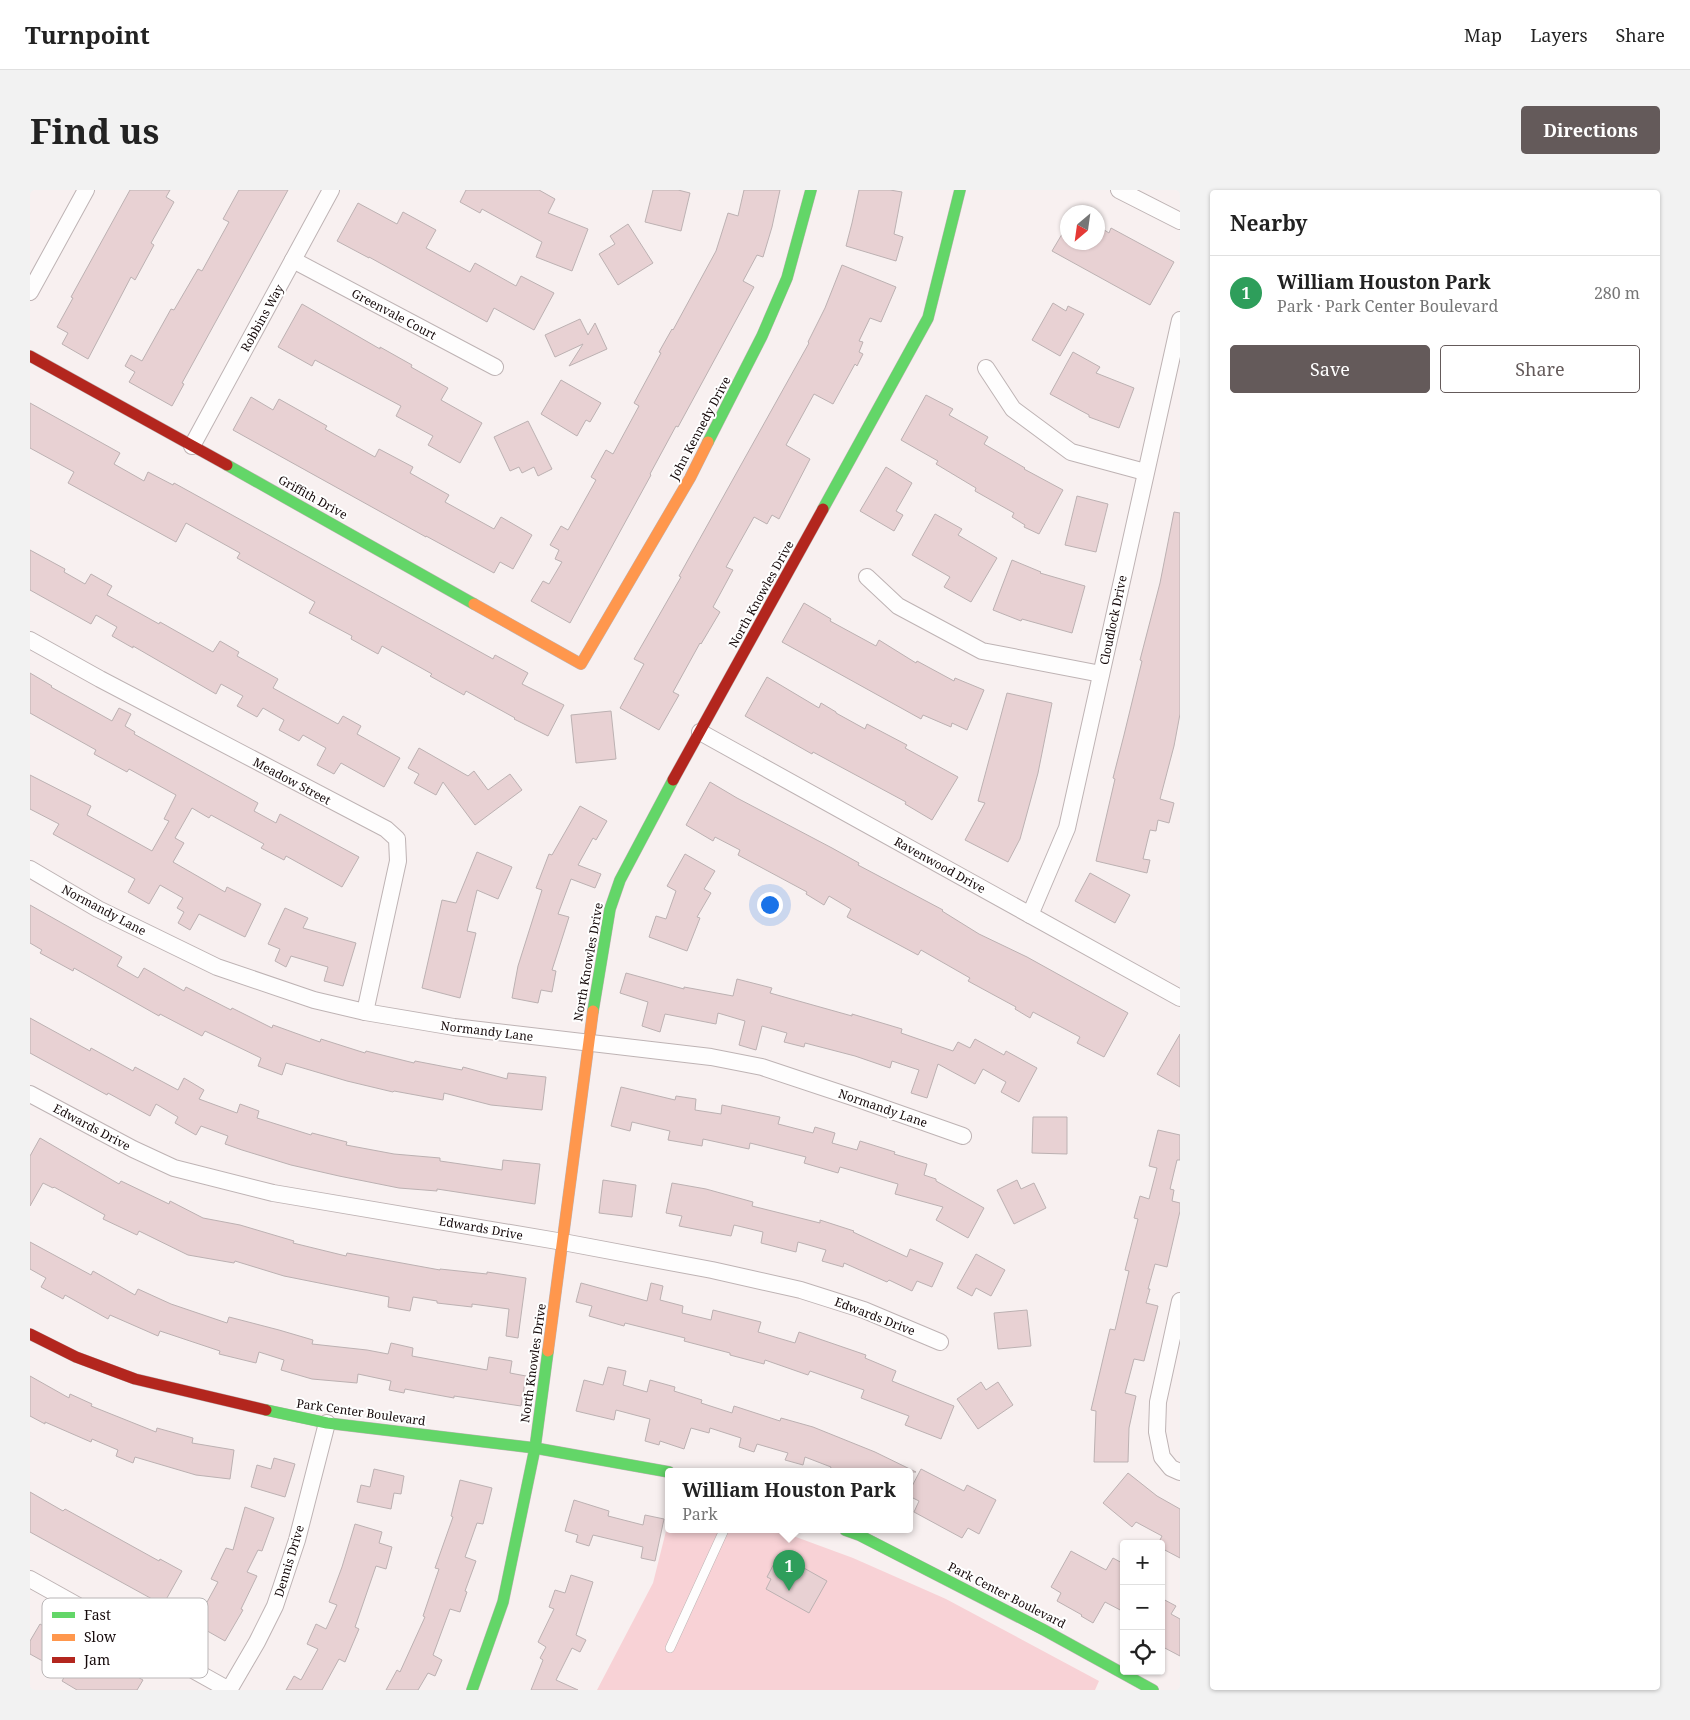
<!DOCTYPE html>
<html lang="en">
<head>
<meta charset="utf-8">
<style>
  body { margin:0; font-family:"Noto Serif",serif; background:#f2f2f2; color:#222 }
  .controls { position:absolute; right:15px; bottom:15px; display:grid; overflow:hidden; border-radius:5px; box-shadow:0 1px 4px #0004 }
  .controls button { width:45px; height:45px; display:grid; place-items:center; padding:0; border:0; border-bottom:1px solid #e0e0e0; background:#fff; color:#222; font:25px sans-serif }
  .compass { position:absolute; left:1030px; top:15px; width:45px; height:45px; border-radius:50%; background:#fff; box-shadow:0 1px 4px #0004; rotate:209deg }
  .you { position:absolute; left:739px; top:714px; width:18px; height:18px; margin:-12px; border:4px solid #fff; border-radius:50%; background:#1a73e8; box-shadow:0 0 0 8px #1a73e833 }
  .badge { display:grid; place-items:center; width:32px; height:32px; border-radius:50%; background:#645a5a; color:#fff; font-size:16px; font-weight:700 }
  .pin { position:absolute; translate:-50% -41px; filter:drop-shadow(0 1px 2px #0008) }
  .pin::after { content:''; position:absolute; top:26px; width:18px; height:15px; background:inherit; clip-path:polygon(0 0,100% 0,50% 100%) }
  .popup { position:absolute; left:635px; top:1278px; width:248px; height:65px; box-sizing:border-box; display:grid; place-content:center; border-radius:5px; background:#fff; filter:drop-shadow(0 1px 4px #0005); font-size:16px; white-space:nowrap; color:#767676 }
  .popup b { font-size:19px; color:#222 }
  .popup::after { content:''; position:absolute; left:50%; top:100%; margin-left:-10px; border:10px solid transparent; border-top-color:#fff }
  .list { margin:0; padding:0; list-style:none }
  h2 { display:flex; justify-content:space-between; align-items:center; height:65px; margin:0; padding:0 20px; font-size:21px }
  h2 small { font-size:16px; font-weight:400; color:#767676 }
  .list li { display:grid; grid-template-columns:32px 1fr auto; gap:15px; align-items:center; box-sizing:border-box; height:75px; padding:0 20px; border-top:1px solid #e0e0e0 }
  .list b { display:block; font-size:19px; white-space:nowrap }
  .list p { margin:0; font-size:16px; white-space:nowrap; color:#767676 }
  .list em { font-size:16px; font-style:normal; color:#767676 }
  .actions { display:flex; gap:10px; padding:15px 20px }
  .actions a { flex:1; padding:11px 0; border:1px solid #645a5a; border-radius:5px; text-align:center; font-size:18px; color:#645a5a }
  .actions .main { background:#645a5a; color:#fff }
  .icon { flex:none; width:28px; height:28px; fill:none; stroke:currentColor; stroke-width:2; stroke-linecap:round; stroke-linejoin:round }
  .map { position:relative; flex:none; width:1150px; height:1500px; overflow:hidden; border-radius:5px }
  header { display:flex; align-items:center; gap:30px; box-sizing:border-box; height:70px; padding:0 25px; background:#fff; border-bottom:1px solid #e0e0e0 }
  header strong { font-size:24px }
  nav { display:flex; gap:28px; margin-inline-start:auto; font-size:18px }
  .intro { display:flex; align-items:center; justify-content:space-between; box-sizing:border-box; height:120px; padding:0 30px }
  h1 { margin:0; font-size:35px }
  .button { padding:12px 22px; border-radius:5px; background:#645a5a; color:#fff; font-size:18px; font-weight:700 }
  main { display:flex; gap:30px; padding:0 30px }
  aside { flex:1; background:#fff; border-radius:5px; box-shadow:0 1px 4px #0004 }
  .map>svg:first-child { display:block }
  .green { fill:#f8d2d6 }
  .building { fill:#e8d1d3; stroke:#bcb1b2 }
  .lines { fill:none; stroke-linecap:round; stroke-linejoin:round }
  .lane-casing { stroke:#beb3b4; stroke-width:10 }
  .street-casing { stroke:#beb3b4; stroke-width:18 }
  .fast-casing { stroke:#beb3b4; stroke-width:12 }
  .slow-casing { stroke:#beb3b4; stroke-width:12 }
  .jam-casing { stroke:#beb3b4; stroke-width:12 }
  .lane { stroke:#fefdfd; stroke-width:9 }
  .street { stroke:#fefdfd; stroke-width:16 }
  .fast { stroke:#63d668; stroke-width:11 }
  .slow { stroke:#ff974d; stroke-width:11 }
  .jam { stroke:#b3261e; stroke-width:11 }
  .labels { text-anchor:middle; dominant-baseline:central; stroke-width:4; stroke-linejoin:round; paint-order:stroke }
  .street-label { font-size:12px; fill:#15090a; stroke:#fff }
  .key { fill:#fff; stroke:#b9b5b6; stroke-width:1 }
  .key-label { font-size:14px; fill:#15090a }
</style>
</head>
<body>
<header>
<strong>Turnpoint</strong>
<nav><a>Map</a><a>Layers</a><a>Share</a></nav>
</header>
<div class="intro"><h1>Find us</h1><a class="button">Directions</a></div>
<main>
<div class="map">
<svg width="1150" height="1500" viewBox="0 0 1150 1500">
  <rect width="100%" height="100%" fill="#f8f0f0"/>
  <polygon class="green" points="639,1329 639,1340 747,1340 823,1368 916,1409 1069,1491 1065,1500 567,1500 623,1393"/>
  <g class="building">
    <polygon points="100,0 140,0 136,7 144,12 121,53 124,55 105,90 101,87 58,169 32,154 38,143 27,137 43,108 41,107"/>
    <polygon points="209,0 258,0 152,193 154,194 142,216 99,192 105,182 95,176 101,165 112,171 141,119 144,120 168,79 172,81 199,32 193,29"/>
    <polygon points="436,0 509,0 525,9 518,23 558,39 542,81 506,67 512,52 452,19 450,23 430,12"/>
    <polygon points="623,0 648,0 660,3 651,41 615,32"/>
    <polygon points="714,0 750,0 742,37 733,67 727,65 713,91 724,97 648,237 646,236 620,284 621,285 540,433 501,411 513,391 519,394 532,372 525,369 529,360 520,355 531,336 538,340 566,290 561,287 576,260 583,264 609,216 604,213 631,163 629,162 642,139 643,140 686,61 698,23 708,26"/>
    <polygon points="829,0 860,0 872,2 864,44 873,47 866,71 816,56 822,33"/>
    <polygon points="328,13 367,34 373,22 406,40 396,58 440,82 445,73 486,96 491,86 524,103 504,140 464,118 457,132 339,67 339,68 307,51"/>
    <polygon points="598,34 623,73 588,95 569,64 585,54 580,46"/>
    <polygon points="1038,34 1038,52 1068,52 1068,36 1079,43 1081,38 1144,72 1120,115 1022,61"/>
    <polygon points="812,75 866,97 851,132 840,128 829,151 833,152 829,162 833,164 827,176 825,174 803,214 784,204 756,255 780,269 749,329 742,325 737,334 724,327 696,377 703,380 683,417 690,422 671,454 670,453 643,502 649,505 629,540 590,518 614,474 604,469 651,387 649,386 779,153 778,152 795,118"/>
    <polygon points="1023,113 1036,121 1038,116 1054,124 1030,166 1002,150"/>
    <polygon points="272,114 350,159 350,157 382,175 381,177 418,198 411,210 452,233 430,273 398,255 403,246 366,226 371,216 285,170 282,176 248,157"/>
    <polygon points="550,129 558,145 565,133 577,159 539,176 553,154 525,167 515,145"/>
    <polygon points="1043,162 1070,177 1066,183 1104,198 1089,238 1059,227 1059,225 1020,204"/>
    <polygon points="531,190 571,213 560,232 556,230 547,246 511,224"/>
    <polygon points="896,205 923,219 919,225 958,247 954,254 995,278 994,279 1033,300 1009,344 994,337 995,335 982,327 984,323 945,301 946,298 906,274 908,271 871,250"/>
    <polygon points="221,207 243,220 249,209 297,236 295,239 345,267 349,259 383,277 380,283 419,305 415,312 464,339 471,327 502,345 483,379 470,372 464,383 396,346 396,347 203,240"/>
    <polygon points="0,213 90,263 84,274 114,291 118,282 143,295 144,293 463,469 465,465 498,483 492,494 534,515 518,546 484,529 485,528 436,501 434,505 400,486 402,484 352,456 348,464 321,449 322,446 279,423 285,412 207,368 210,363 156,333 146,352 38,293 44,282 0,258"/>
    <polygon points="498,231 522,279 508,286 504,277 492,283 489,277 480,281 464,247"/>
    <polygon points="856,277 882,293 866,321 873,325 864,341 830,321"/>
    <polygon points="1047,306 1078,314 1066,362 1035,355"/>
    <polygon points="1144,322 1150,323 1150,524 1144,556 1130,609 1144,613 1139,633 1128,630 1126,641 1120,640 1113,669 1120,670 1117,683 1066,671 1085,589 1083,588 1094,545 1112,471 1110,470 1130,393"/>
    <polygon points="905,324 932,339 928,345 967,368 941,412 914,397 920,387 882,365"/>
    <polygon points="0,360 35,379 34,382 55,394 61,384 82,396 77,405 129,434 130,432 183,462 190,451 209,462 207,466 248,489 243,498 308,534 313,526 331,536 327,544 370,568 354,597 311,573 304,584 287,575 296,558 273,545 269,551 249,540 254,530 233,518 227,527 207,516 213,506 191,494 186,504 103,456 103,458 82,446 87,437 66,425 61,434 0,400"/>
    <polygon points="982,370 1011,382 1010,383 1055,396 1042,443 992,429 991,431 963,420"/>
    <polygon points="774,413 801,429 800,431 846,456 849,450 886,473 887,471 924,491 925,488 954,500 937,540 922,533 921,537 893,525 891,529 752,452"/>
    <polygon points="0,483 22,496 21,497 82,531 89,518 101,524 95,536 105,542 104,544 228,613 224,621 246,633 250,624 329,667 312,697 256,666 254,670 231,658 234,654 181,625 179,628 162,618 145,648 154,653 143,672 195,702 197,697 231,714 215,747 169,724 160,740 148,733 154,722 147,718 153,708 130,695 119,714 98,702 105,689 23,644 29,634 0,619 0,585 61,616 57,625 122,661 139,631 134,629 146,605 99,579 97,582 64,564 66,560 0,523"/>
    <polygon points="737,487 789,518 791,513 806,522 806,523 835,539 837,534 877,555 875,558 928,587 902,630 875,614 876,612 783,562 782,564 715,526"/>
    <polygon points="977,503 1022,513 1008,583 990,649 978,672 935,650 955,613 948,611"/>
    <polygon points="581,521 586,569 546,573 541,525"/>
    <polygon points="389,558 438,586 444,581 458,600 480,584 492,600 445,635 413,592 406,605 384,593 389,584 378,578"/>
    <polygon points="680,592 707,608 802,658 829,673 828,675 913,720 912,721 949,744 997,767 1098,823 1074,867 1047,853 1050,847 1003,822 1000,828 985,819 986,817 938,791 940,788 891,760 888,765 817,727 821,719 799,706 794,715 776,704 777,702 708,665 710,660 685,647 683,651 656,635"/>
    <polygon points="550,616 577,631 566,650 563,648 548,675 571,684 565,698 541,689 528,724 539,727 522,780 526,781 522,802 511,800 508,813 482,808 488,776 512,700 506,698 519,664 522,665"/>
    <polygon points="447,662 482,677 468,709 447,700 437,741 446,743 430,808 392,798 412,710 426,713"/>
    <polygon points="655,664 685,681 674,699 681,703 667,727 670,728 657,761 619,747 626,726 636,729 646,701 637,696"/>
    <polygon points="1060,683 1100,705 1085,733 1045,711"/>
    <polygon points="0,715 92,767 87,776 108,788 114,778 154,801 156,797 201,820 202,818 242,838 243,835 290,852 291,849 335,863 336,861 384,873 385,871 432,880 433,877 477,889 478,883 516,887 512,920 461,915 414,903 413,910 364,901 363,902 317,891 256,873 252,885 228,876 231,868 175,841 172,846 130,824 129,826 44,778 43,781 10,763 12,760 0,753"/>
    <polygon points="255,718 278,728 273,738 326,753 313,796 294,791 298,777 261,766 256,777 245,771 250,759 238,754"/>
    <polygon points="596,783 654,799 654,797 703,806 707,789 742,798 740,803 822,826 822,824 872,839 871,843 923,861 928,852 940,858 945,849 974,865 976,861 1007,878 989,912 971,902 976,892 953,879 945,894 908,874 897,908 881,903 889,880 862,871 860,878 825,866 775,853 774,857 754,852 757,843 732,836 726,860 709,855 715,831 688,823 686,834 635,824 630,842 612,836 618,812 590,803"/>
    <polygon points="0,828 60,861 61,858 103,881 105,877 148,900 154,888 174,900 169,909 207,923 210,914 229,921 227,928 281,945 282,943 317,952 316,955 364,964 410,968 410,971 472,980 473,970 510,974 505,1014 407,999 407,1001 369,998 309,986 261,975 212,960 195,954 198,946 171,936 166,945 145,933 148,927 126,914 120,926 78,903 77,905 0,863"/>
    <polygon points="1150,844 1150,897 1127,884"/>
    <polygon points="591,897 645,910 646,906 666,909 665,920 691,924 692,915 750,927 748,934 783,943 785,937 805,943 802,953 827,960 830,951 865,962 864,964 897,974 894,985 906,989 906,991 954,1018 938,1048 906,1030 913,1017 865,1004 868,994 810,977 808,983 774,973 776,967 720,953 719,959 673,949 672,956 638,950 640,941 602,932 600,941 581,936"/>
    <polygon points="1003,927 1037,927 1037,964 1002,963"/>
    <polygon points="1128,940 1150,945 1150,970 1147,970 1140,999 1144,1000 1142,1011 1150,1013 1150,1021 1137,1077 1125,1074 1118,1099 1120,1099 1116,1113 1128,1116 1114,1171 1104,1169 1095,1203 1106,1206 1099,1238 1098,1272 1064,1272 1066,1221 1061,1220 1080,1139 1085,1140 1099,1081 1095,1080 1108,1029 1104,1028 1110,1006 1119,1009 1127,978 1119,976"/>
    <polygon points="10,948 89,994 91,991 139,1014 140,1011 173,1028 210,1035 264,1051 263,1053 316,1066 317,1063 410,1080 410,1079 457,1084 457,1082 496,1088 488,1148 476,1146 479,1119 442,1114 442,1117 407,1113 407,1111 383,1107 380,1121 358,1117 359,1107 254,1086 205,1071 204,1073 158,1065 109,1041 107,1045 73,1029 75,1025 24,997 23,998 13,993 0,1016 0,966"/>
    <polygon points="573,990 606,995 602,1027 569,1023"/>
    <polygon points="987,990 991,999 1004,993 1016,1018 984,1034 967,1000"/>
    <polygon points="642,993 676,999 723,1012 722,1016 790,1033 790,1030 824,1041 823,1042 877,1067 880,1059 913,1073 902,1097 887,1091 882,1101 859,1090 857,1092 814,1073 813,1077 792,1071 796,1060 768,1052 766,1062 731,1053 733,1042 704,1035 701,1046 649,1036 652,1026 636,1023"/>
    <polygon points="0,1052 61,1085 63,1081 105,1105 108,1099 141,1114 197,1133 199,1127 249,1140 283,1150 282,1154 337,1160 358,1164 361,1153 383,1158 382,1166 457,1180 459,1167 482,1171 480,1183 496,1186 491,1216 424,1206 424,1208 375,1199 374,1203 359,1200 361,1191 328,1184 327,1193 282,1189 251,1180 254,1170 229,1162 226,1173 189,1164 190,1161 130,1141 128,1146 80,1125 78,1129 35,1105 33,1109 11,1097 16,1088 0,1079"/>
    <polygon points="946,1064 975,1080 961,1106 946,1098 942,1106 927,1098"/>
    <polygon points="551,1093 617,1111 621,1093 633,1096 630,1110 653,1116 652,1123 681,1130 683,1120 731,1132 728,1142 765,1153 769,1142 836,1165 835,1168 866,1181 862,1191 924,1216 911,1249 875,1235 879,1226 831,1208 834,1200 780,1181 778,1185 735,1170 734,1174 700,1165 700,1163 654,1151 655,1148 595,1133 594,1136 559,1126 562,1116 546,1112"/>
    <polygon points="997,1120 1001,1156 968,1159 964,1123"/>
    <polygon points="578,1177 596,1181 593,1195 617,1202 620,1190 645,1197 644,1201 672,1210 671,1213 702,1223 704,1216 750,1231 751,1228 783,1237 845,1262 886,1282 799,1282 801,1277 775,1267 773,1275 755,1270 758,1263 727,1254 724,1262 709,1257 711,1248 680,1238 679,1243 661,1238 654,1259 630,1251 629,1255 615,1251 620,1229 586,1220 584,1230 546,1221 554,1190 573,1195"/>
    <polygon points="0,1186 39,1208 40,1204 62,1214 61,1216 126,1242 127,1238 163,1248 162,1253 204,1260 200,1289 166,1285 105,1267 103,1273 86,1266 88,1260 62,1249 61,1252 15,1232 15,1234 0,1226"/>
    <polygon points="951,1192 956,1200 968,1192 983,1215 948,1239 927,1209"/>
    <polygon points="244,1268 265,1274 255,1307 221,1297 227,1275 241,1279"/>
    <polygon points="344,1279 374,1286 371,1304 364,1303 361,1319 327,1312 331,1295 340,1297"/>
    <polygon points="891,1279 934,1301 937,1295 966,1310 949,1344 938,1338 932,1348 884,1322 889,1311 879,1306 879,1302"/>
    <polygon points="1098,1283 1127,1306 1150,1319 1150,1368 1131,1358 1131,1354 1128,1354 1132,1346 1106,1332 1102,1337 1073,1313"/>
    <polygon points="430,1290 462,1298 453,1334 447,1333 435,1367 446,1371 435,1401 437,1402 430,1422 420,1419 403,1465 412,1470 405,1486 398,1483 388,1500 356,1500 367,1480 370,1482 395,1427 393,1426 409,1379 405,1378 423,1327 421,1326"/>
    <polygon points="0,1302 33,1321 35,1319 129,1371 130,1369 152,1381 133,1415 0,1342"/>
    <polygon points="544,1310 579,1321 578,1326 613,1335 615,1325 634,1329 625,1371 611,1368 613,1357 563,1345 559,1356 546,1352 548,1345 535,1341"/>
    <polygon points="215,1317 244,1328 232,1361 228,1360 217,1382 227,1386 211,1419 213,1420 195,1451 165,1434 188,1392 181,1389 196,1358 203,1360"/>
    <polygon points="325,1334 352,1342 349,1353 362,1357 356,1379 346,1376 325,1437 329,1439 315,1472 309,1469 292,1500 256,1500 264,1486 271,1490 288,1459 277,1454 286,1434 296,1439 307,1415 299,1412 312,1377"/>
    <polygon points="1041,1361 1076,1380 1083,1368 1094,1374 1094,1422 1075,1412 1063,1433 1051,1426 1052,1425 1027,1411 1031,1403 1021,1397"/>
    <polygon points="749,1364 797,1391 779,1423 736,1399 741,1389 737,1387"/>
    <polygon points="541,1385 563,1392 546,1445 556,1450 550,1462 542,1458 526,1490 548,1500 501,1500 513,1470 510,1468 516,1457 508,1452 524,1419 519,1417 525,1400 535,1403"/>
    <polygon points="1131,1408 1146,1416 1141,1424 1150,1429 1150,1466 1131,1456"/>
    <polygon points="10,1434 51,1457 60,1441 73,1448 66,1461 74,1465 73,1468 113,1490 107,1500 47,1500 32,1491 36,1484 0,1464 0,1451"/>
  </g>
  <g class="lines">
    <defs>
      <polyline id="lane" points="640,1458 694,1340"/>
      <g id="street">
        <polyline points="1089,0 1150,31"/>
        <polyline points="263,70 465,177"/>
        <polyline points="0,102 56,0"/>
        <polyline points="956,178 983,219 1041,262 1115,282"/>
        <polyline points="162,256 301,0"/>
        <polyline points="837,387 868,416 952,461 1071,484"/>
        <polyline points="0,450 70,489 356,639 367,649 368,671 335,822"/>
        <polyline points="670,542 1150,808"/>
        <polyline points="0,679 68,719 187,777 284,810 335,822 424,837 681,867 732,877 828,909 933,946"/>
        <polyline points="1000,725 1037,638 1150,130"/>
        <polyline points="0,904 103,959 144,978 243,1003 533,1052 682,1080 771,1100 834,1120 910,1152"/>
        <polyline points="1150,1111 1128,1212 1127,1242 1132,1267 1141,1278 1150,1282"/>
        <polyline points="0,1389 199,1500 227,1452 245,1416 267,1350 297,1233"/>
      </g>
      <g id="fast">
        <polyline points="678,252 732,146 757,88 781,0"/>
        <polyline points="197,275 444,414"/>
        <polyline points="793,319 898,128 930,0"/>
        <polyline points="563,821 580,719 590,690 643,590"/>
        <polyline points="236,1220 297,1233 505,1258 639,1282"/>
        <polyline points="815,1340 829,1345 1014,1440 1123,1500"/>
        <polyline points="442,1500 473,1412 505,1258 518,1161"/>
      </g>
      <g id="slow">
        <polyline points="444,414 551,474 660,288 678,252"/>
        <polyline points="518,1161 563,821"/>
      </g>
      <g id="jam">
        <polyline points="0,166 197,275"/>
        <polyline points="643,590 793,319"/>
        <polyline points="0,1144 46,1167 105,1189 236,1220"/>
      </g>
    </defs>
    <use href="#lane" class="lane-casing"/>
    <use href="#street" class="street-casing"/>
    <use href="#fast" class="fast-casing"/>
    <use href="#slow" class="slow-casing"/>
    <use href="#jam" class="jam-casing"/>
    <use href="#lane" class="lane"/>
    <use href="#street" class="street"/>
    <use href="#fast" class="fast"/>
    <use href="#slow" class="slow"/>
    <use href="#jam" class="jam"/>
  </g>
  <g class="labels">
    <g class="street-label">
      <text transform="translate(364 124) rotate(28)">Greenvale Court</text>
      <text transform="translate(232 128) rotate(-61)">Robbins Way</text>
      <text transform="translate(670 238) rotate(-62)">John Kennedy Drive</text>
      <text transform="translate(283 307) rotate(29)">Griffith Drive</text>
      <text transform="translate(731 404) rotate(-61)">North Knowles Drive</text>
      <text transform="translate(1083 430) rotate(-78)">Cloudlock Drive</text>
      <text transform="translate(262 591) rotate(28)">Meadow Street</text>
      <text transform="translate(910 675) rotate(29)">Ravenwood Drive</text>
      <text transform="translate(74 720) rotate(28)">Normandy Lane</text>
      <text transform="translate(558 772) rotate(-80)">North Knowles Drive</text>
      <text transform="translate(457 841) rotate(7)">Normandy Lane</text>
      <text transform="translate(853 918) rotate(19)">Normandy Lane</text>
      <text transform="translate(62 937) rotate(28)">Edwards Drive</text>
      <text transform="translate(451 1038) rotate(10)">Edwards Drive</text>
      <text transform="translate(845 1126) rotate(21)">Edwards Drive</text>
      <text transform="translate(503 1173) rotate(-82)">North Knowles Drive</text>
      <text transform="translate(331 1222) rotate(8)">Park Center Boulevard</text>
      <text transform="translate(259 1371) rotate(-73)">Dennis Drive</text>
      <text transform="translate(977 1405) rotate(27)">Park Center Boulevard</text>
    </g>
  </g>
  <rect x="12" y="1408" width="166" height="80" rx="8" class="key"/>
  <rect x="22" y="1422" width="23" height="6" fill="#63d668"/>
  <rect x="22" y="1444" width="23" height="7" fill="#ff974d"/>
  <rect x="22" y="1467" width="23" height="6" fill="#b3261e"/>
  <g class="key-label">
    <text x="54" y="1430">Fast</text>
    <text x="54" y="1452">Slow</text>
    <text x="54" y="1475">Jam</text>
  </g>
</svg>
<div class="controls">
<button>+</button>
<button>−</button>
<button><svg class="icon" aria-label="locate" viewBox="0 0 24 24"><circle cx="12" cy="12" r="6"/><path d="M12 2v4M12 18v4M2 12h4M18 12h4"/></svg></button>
</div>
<svg class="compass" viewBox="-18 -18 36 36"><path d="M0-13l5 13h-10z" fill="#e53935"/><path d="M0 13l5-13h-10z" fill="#767676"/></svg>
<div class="you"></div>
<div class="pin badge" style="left:759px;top:1401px;background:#2e9e5b">1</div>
<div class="popup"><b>William Houston Park</b>Park</div>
</div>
<aside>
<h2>Nearby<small></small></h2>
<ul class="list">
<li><span class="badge" style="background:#2e9e5b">1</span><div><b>William Houston Park</b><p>Park · Park Center Boulevard</p></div><em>280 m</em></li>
</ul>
<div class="actions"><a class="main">Save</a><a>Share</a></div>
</aside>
</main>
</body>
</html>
